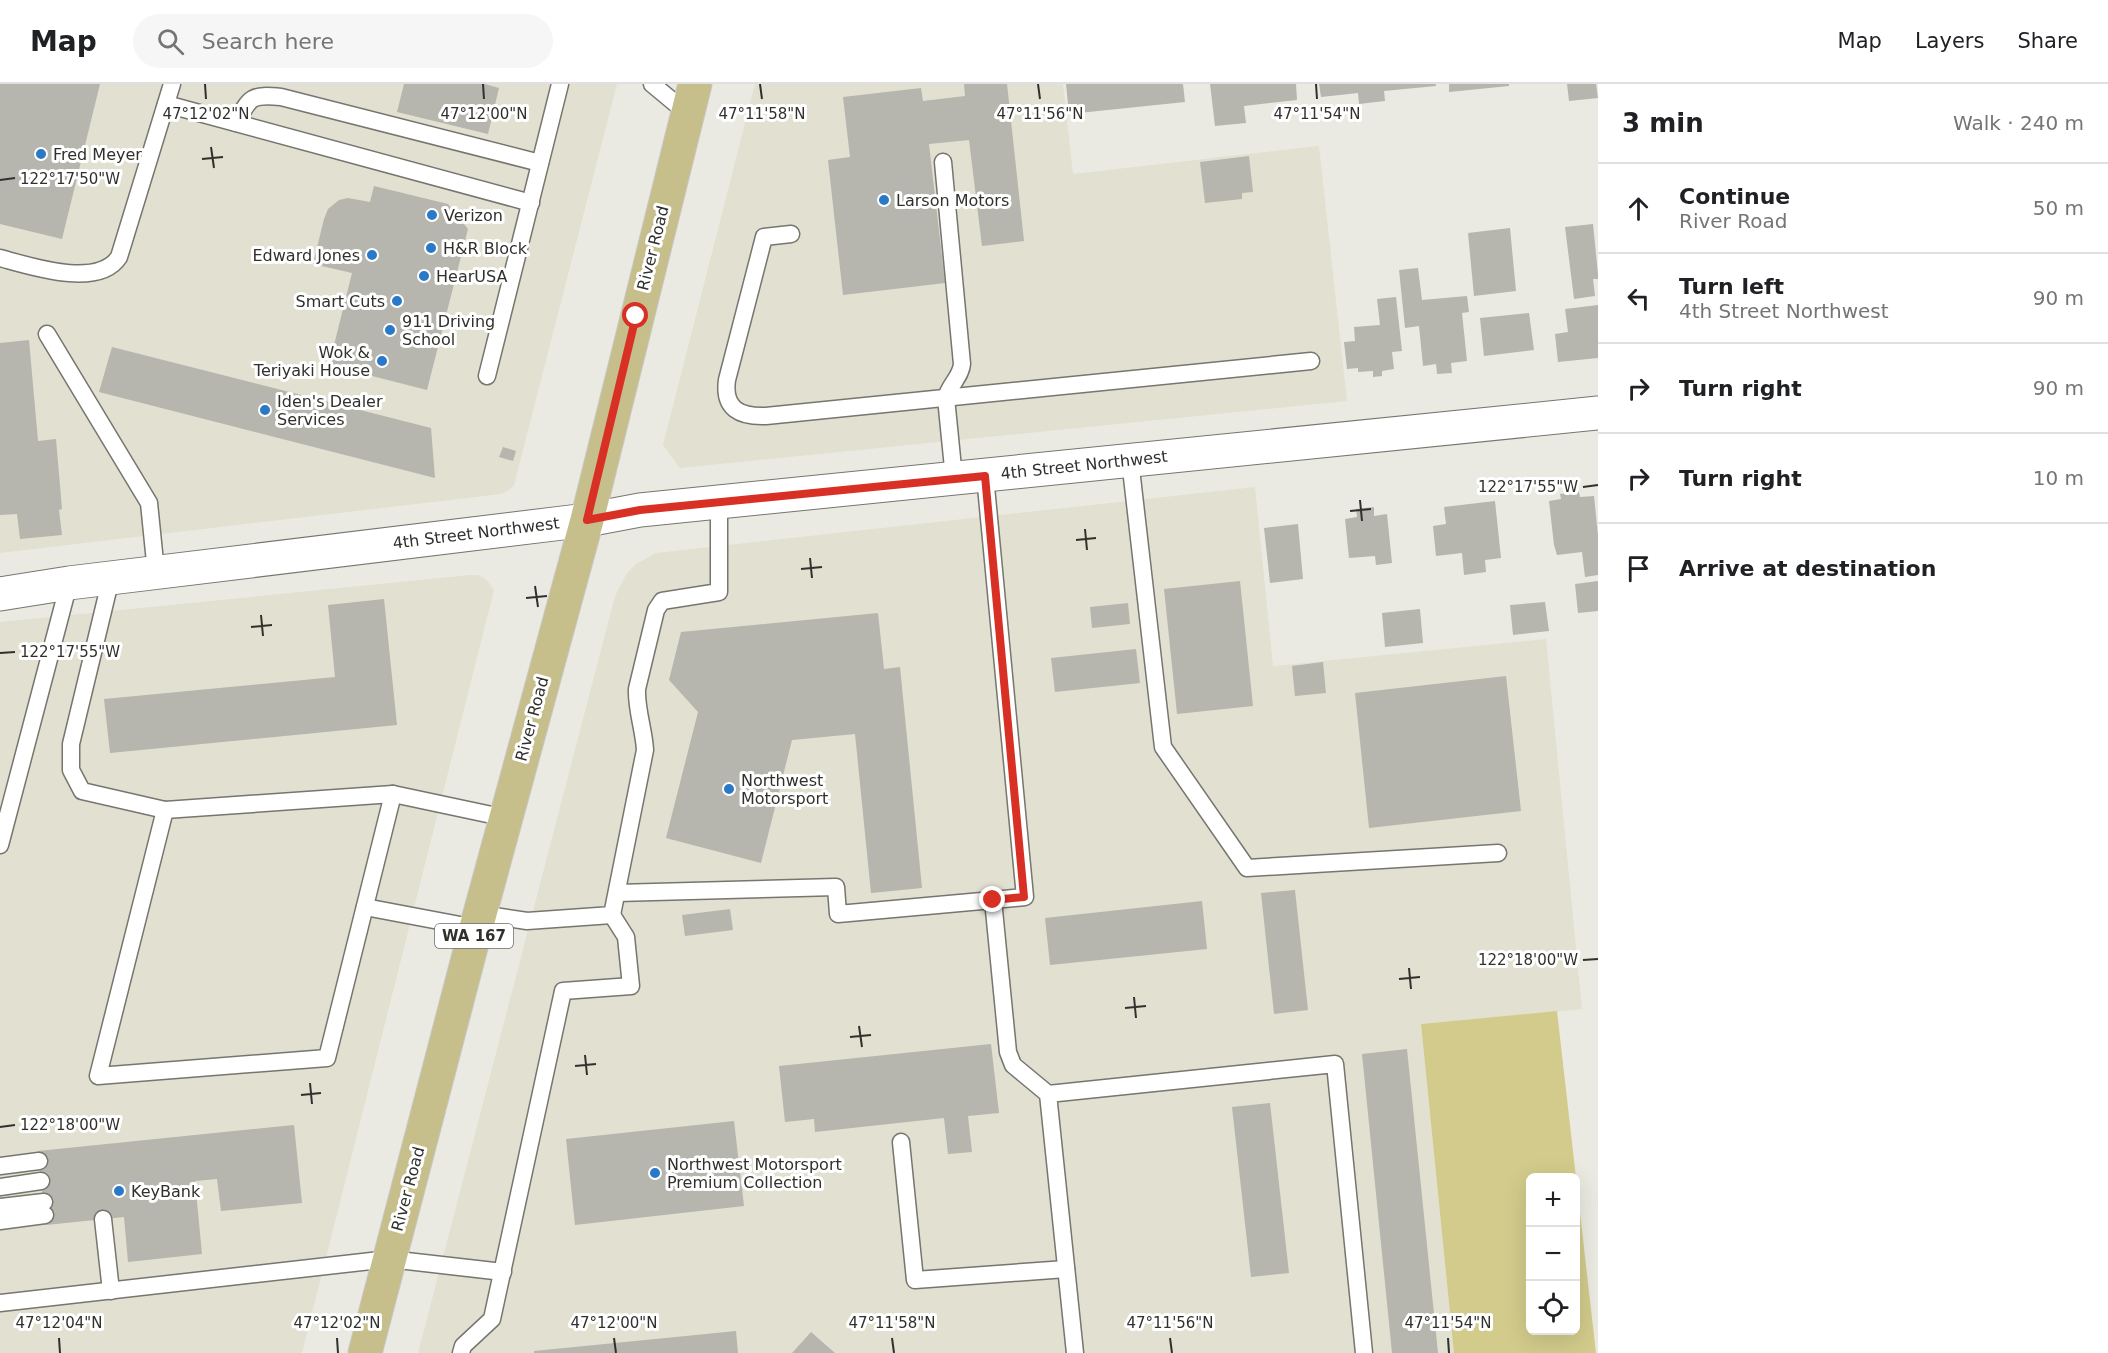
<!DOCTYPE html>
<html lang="en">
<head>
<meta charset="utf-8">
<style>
  body { margin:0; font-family:"DejaVu Sans",sans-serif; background:#f6f6f6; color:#202124 }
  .controls { position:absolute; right:18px; bottom:18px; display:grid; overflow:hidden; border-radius:9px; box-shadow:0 6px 24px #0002 }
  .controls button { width:54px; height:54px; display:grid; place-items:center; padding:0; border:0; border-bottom:2px solid #e0e0e0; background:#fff; color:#202124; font:30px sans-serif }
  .stop { position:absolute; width:18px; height:18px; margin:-14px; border:4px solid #d93025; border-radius:50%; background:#fff }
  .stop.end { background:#d93025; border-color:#fff; box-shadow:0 2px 6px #0008 }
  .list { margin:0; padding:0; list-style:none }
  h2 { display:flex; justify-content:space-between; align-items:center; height:78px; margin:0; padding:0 24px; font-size:26px }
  h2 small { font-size:20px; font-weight:400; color:#757577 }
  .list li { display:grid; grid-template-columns:39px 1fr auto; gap:18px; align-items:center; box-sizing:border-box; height:90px; padding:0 24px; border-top:2px solid #e0e0e0 }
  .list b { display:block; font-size:22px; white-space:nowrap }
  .list p { margin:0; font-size:20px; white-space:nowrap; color:#757577 }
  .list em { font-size:20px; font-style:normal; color:#757577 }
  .icon { flex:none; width:33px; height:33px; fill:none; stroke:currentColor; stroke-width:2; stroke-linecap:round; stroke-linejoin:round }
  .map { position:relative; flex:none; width:1598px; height:1269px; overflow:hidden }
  header { display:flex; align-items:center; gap:36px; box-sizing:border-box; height:84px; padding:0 30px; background:#fff; border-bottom:2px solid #e0e0e0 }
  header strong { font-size:28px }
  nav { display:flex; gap:33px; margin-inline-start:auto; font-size:21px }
  .search { width:420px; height:54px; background:#f6f6f6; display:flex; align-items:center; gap:15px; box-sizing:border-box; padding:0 21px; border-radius:33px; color:#757577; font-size:22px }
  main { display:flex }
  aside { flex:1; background:#fff }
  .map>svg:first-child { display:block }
  .built { fill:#e1e0d1 }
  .green { fill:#d2cb8b; fill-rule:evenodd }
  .building { fill:#b6b5ae }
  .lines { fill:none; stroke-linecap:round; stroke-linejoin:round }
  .service-casing { stroke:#76756e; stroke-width:19 }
  .minor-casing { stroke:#76756e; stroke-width:35 }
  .secondary-casing { stroke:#76756e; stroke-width:35 }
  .primary-casing { stroke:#c9c9c8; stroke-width:35 }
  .service { stroke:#fff; stroke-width:16 }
  .minor { stroke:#fff; stroke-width:33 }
  .secondary { stroke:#fff; stroke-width:33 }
  .primary { stroke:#c6bf8c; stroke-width:33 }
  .route { stroke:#d93025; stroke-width:8 }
  .ticks { fill:none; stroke:#30302d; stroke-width:2 }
  .poi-dot { fill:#2a78c8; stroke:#fff; stroke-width:2 }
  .labels { text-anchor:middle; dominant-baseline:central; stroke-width:6; stroke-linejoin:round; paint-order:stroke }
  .shield { fill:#fff; stroke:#6e6e6c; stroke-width:1.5 }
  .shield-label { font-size:15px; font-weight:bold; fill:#30302d }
  .poi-label { font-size:16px; fill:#30302d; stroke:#fff; text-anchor:start }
  .street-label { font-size:16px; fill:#30302d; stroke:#fff }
  .ticks-label { font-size:15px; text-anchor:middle; fill:#30302d; stroke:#fff; stroke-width:6; stroke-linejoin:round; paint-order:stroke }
</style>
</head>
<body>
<header>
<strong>Map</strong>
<div class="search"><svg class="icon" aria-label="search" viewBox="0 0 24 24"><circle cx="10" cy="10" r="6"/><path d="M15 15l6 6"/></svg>Search here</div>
<nav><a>Map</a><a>Layers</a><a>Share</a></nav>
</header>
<main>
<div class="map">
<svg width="1598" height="1269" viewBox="0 0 1598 1269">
  <rect width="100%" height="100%" fill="#ebeae2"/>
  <g class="built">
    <polygon points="0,0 617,0 514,401 509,406 501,410 0,469"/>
    <polygon points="755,0 1063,0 1073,90 1319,62 1347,317 680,384 663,361"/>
    <polygon points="1255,403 1273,582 1546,555 1582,925 1421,940 1454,1269 418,1269 615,512 627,489 636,480 656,469"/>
    <polygon points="470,491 478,491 486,495 494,506 302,1269 0,1269 0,538"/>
  </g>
  <path class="green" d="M1557 927 1596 1269H1454L1421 940ZM1530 1094H1576V1246H1530Z"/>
  <g class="building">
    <polygon points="0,0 100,0 62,155 0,140"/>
    <polygon points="404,0 485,0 499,4 488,50 397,28"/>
    <polygon points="964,0 1007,0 1024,157 982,162 969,56 929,60 945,199 843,211 828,76 850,73 843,13 921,4 923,17 965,12"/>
    <polygon points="1066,0 1183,0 1185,18 1069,30"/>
    <polygon points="1210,0 1296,0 1297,16 1244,22 1246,39 1215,42"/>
    <polygon points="1319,0 1436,0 1436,2 1384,7 1385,17 1359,20 1358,9 1321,13"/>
    <polygon points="1449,0 1509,0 1509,2 1449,8"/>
    <polygon points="1567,0 1596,0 1598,14 1569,17"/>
    <polygon points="1249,72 1253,108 1242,109 1242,115 1205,119 1200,78"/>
    <polygon points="374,102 448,120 468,145 427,306 329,281 352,189 313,180 324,135 328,125 339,116 348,114 370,118"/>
    <polygon points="1593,140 1598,190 1598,195 1593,195 1595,212 1574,215 1565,143"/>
    <polygon points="1510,144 1516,207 1474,212 1468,149"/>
    <polygon points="1418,184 1422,216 1467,212 1469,228 1462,229 1467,277 1451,279 1452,289 1437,290 1436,280 1423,282 1419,242 1405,244 1399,186"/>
    <polygon points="1396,213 1402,267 1392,268 1394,285 1382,287 1382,292 1373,293 1373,287 1358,288 1358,284 1347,285 1344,258 1355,257 1354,243 1380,241 1377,215"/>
    <polygon points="1598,221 1598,274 1558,278 1555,250 1568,248 1565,225"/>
    <polygon points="1529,229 1534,266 1484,272 1480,234"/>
    <polygon points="29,256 38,357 56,355 62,425 59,426 62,451 20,455 17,430 0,431 0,259"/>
    <polygon points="112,263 431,344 435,394 99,308"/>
    <polygon points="503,363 516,367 513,377 499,373"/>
    <polygon points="1579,408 1580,413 1594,412 1598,451 1598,491 1585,493 1582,468 1557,471 1554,461 1549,417 1561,415 1560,410"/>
    <polygon points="1495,417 1501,474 1485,476 1486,488 1464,491 1462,469 1436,472 1433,442 1446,440 1444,423"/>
    <polygon points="1374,423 1374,432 1387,430 1392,479 1376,481 1375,472 1349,474 1345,435 1357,433 1356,425"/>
    <polygon points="1298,440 1303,495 1270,499 1264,444"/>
    <polygon points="1240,497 1253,622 1177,630 1164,505"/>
    <polygon points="1598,497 1598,527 1578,529 1575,500"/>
    <polygon points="384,515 397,641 110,669 104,615 335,593 328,521"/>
    <polygon points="1545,518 1549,547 1513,551 1510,521"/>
    <polygon points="1128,519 1130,540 1092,544 1090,523"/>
    <polygon points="1420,525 1423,559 1385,563 1382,529"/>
    <polygon points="878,529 884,585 900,583 922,804 871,809 855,650 792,656 761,779 666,754 698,628 669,596 681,548"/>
    <polygon points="1136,565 1140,599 1055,608 1051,574"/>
    <polygon points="1323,578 1326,609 1295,612 1292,582"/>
    <polygon points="1506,592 1521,727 1369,744 1355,609"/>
    <polygon points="1295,806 1308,926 1274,930 1261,809"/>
    <polygon points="1202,817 1207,865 1050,881 1045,834"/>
    <polygon points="730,825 733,846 685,852 682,831"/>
    <polygon points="991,960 999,1029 968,1032 972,1068 948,1070 944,1034 815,1048 814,1035 785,1038 779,982"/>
    <polygon points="1407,965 1438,1269 1392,1269 1362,970"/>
    <polygon points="1270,1019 1289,1189 1251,1193 1232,1023"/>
    <polygon points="734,1037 744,1122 575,1141 566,1055"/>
    <polygon points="294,1041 302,1119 221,1127 217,1095 195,1097 202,1170 128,1178 124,1133 46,1141 38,1067"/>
    <polygon points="736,1247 738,1269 534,1269 534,1267"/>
    <polygon points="811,1248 835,1269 792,1269"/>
  </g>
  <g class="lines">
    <defs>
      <g id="service">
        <polyline points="652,0 687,29"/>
        <polyline points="166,20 531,119"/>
        <path d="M236 39C250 13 251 10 281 13L540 79"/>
        <path d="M943 78 962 280C961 293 949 301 946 314L954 394"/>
        <path d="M791 150 764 153 727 296C723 325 740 333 766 332L1311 277"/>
        <path d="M0 174C30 182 98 205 119 173L172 0"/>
        <polyline points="47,250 149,419 156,488"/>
        <polyline points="487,292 560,0"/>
        <polyline points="1130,376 1163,663 1247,784 1498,769"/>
        <polyline points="985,392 1025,813 993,816"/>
        <polyline points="111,494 71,660 71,686 82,707 165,726 393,710 506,734"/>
        <polyline points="165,726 98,992 327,974 393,710"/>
        <polyline points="0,761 69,499"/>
        <polyline points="617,809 836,803 838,830 993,816 1008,968 1013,981 1048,1010"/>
        <polyline points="365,823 476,844"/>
        <path d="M481 830 527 837 612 831 645 666C644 646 636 625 637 605L656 526 662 517 719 508V418"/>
        <polyline points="901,1058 915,1196 1066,1185"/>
        <polyline points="0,1082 39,1077"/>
        <polyline points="0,1103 41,1097"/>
        <polyline points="0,1123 44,1118"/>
        <polyline points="103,1135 111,1207"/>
        <polyline points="0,1137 45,1131"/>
        <polyline points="0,1219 389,1175 503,1188"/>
        <polyline points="461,1269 463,1262 492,1235 563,907 631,902 626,853 612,831"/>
        <polyline points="1075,1269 1048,1010 1335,980 1364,1269"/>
      </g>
      <polyline id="minor" points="0,510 69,499 587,436"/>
      <polyline id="secondary" points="587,436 640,426 1598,329"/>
      <polyline id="primary" points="365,1269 476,844 587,436 695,0"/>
    </defs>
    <use href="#service" class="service-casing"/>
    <use href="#minor" class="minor-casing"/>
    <use href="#secondary" class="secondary-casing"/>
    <use href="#primary" class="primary-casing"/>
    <use href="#service" class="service"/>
    <use href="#minor" class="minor"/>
    <use href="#secondary" class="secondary"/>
    <use href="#primary" class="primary"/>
  </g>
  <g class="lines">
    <polyline class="route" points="636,232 587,436 640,426 985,392 1024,813 993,816"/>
  </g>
  <path class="ticks" d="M205 0 206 15M483 0 484 15M760 0 762 15M1038 0 1040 15M1316 0 1317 15M211 63 214 84M202 75 223 73M0 96 15 94M1583 403 1598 401M1360 416 1362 437M1350 427 1371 425M1085 445 1087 466M1076 456 1096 454M810 474 812 494M801 485 822 483M535 502 538 523M526 514 547 512M261 531 263 552M251 543 272 541M0 569 15 568M1583 876 1598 875M1409 884 1411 905M1399 895 1420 893M1134 913 1136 934M1125 924 1146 922M859 942 862 963M850 953 871 951M585 971 587 991M575 982 596 980M310 999 312 1020M301 1011 321 1009M0 1043 15 1041M59 1254 60 1269M337 1254 338 1269M614 1254 616 1269M892 1254 894 1269M1170 1254 1172 1269M1448 1254 1449 1269"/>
  <g class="poi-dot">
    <circle cx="41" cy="70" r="6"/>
    <circle cx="884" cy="116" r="6"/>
    <circle cx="432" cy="131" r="6"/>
    <circle cx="431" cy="164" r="6"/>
    <circle cx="372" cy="171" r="6"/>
    <circle cx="424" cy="192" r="6"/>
    <circle cx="397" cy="217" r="6"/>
    <circle cx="390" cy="246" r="6"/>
    <circle cx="382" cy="277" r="6"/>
    <circle cx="265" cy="326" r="6"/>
    <circle cx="729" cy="705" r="6"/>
    <circle cx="655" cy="1089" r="6"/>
    <circle cx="119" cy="1107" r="6"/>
  </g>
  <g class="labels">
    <rect class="shield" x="435" y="840" width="78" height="24" rx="4.5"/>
    <g class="shield-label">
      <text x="474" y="852">WA 167</text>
    </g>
    <g class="poi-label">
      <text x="53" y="70">Fred Meyer</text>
      <text x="896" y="116">Larson Motors</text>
      <text x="444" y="131">Verizon</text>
      <text x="443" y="164">H&amp;R Block</text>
      <text x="360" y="171" text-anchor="end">Edward Jones</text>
      <text x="436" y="192">HearUSA</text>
      <text x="385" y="217" text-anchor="end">Smart Cuts</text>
      <text x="402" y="237">911 Driving<tspan x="402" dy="18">School</tspan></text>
      <text x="370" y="268" text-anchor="end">Wok &amp;<tspan x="370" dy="18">Teriyaki House</tspan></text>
      <text x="277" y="317">Iden's Dealer<tspan x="277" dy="18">Services</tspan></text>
      <text x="741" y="696">Northwest<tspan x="741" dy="18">Motorsport</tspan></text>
      <text x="667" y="1080">Northwest Motorsport<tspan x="667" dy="18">Premium Collection</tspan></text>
      <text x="131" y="1107">KeyBank</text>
    </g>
    <g class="street-label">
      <text transform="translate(653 164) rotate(-76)">River Road</text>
      <text transform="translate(1084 381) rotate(-6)">4th Street Northwest</text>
      <text transform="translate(476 449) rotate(-7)">4th Street Northwest</text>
      <text transform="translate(532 635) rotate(-75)">River Road</text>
      <text transform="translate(408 1105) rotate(-75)">River Road</text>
    </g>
  </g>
  <g class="ticks-label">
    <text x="206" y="35">47°12'02"N</text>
    <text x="484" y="35">47°12'00"N</text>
    <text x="762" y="35">47°11'58"N</text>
    <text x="1040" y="35">47°11'56"N</text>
    <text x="1317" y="35">47°11'54"N</text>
    <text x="70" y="100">122°17'50"W</text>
    <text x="1528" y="408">122°17'55"W</text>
    <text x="70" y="573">122°17'55"W</text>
    <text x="1528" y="881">122°18'00"W</text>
    <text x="70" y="1046">122°18'00"W</text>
    <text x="59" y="1244">47°12'04"N</text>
    <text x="337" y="1244">47°12'02"N</text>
    <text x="614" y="1244">47°12'00"N</text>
    <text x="892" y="1244">47°11'58"N</text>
    <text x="1170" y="1244">47°11'56"N</text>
    <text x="1448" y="1244">47°11'54"N</text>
  </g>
</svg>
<div class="controls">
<button>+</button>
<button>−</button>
<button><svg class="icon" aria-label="locate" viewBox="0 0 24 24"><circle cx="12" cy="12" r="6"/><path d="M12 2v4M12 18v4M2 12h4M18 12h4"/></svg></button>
</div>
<div class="stop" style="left:636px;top:232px"></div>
<div class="stop end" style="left:993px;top:816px"></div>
</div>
<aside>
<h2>3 min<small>Walk · 240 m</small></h2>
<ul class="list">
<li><svg class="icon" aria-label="ahead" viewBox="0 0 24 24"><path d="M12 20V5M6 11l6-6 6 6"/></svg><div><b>Continue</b><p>River Road</p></div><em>50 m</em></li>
<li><svg class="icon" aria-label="left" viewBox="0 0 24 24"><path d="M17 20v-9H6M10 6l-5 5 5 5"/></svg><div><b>Turn left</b><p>4th Street Northwest</p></div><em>90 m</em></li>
<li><svg class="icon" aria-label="right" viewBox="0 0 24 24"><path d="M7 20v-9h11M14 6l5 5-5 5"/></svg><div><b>Turn right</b></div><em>90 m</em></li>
<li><svg class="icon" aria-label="right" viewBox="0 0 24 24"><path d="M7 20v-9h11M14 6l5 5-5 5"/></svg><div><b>Turn right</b></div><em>10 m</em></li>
<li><svg class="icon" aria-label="arrive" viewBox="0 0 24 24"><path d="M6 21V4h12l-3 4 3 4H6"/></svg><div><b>Arrive at destination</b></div></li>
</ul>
</aside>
</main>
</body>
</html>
